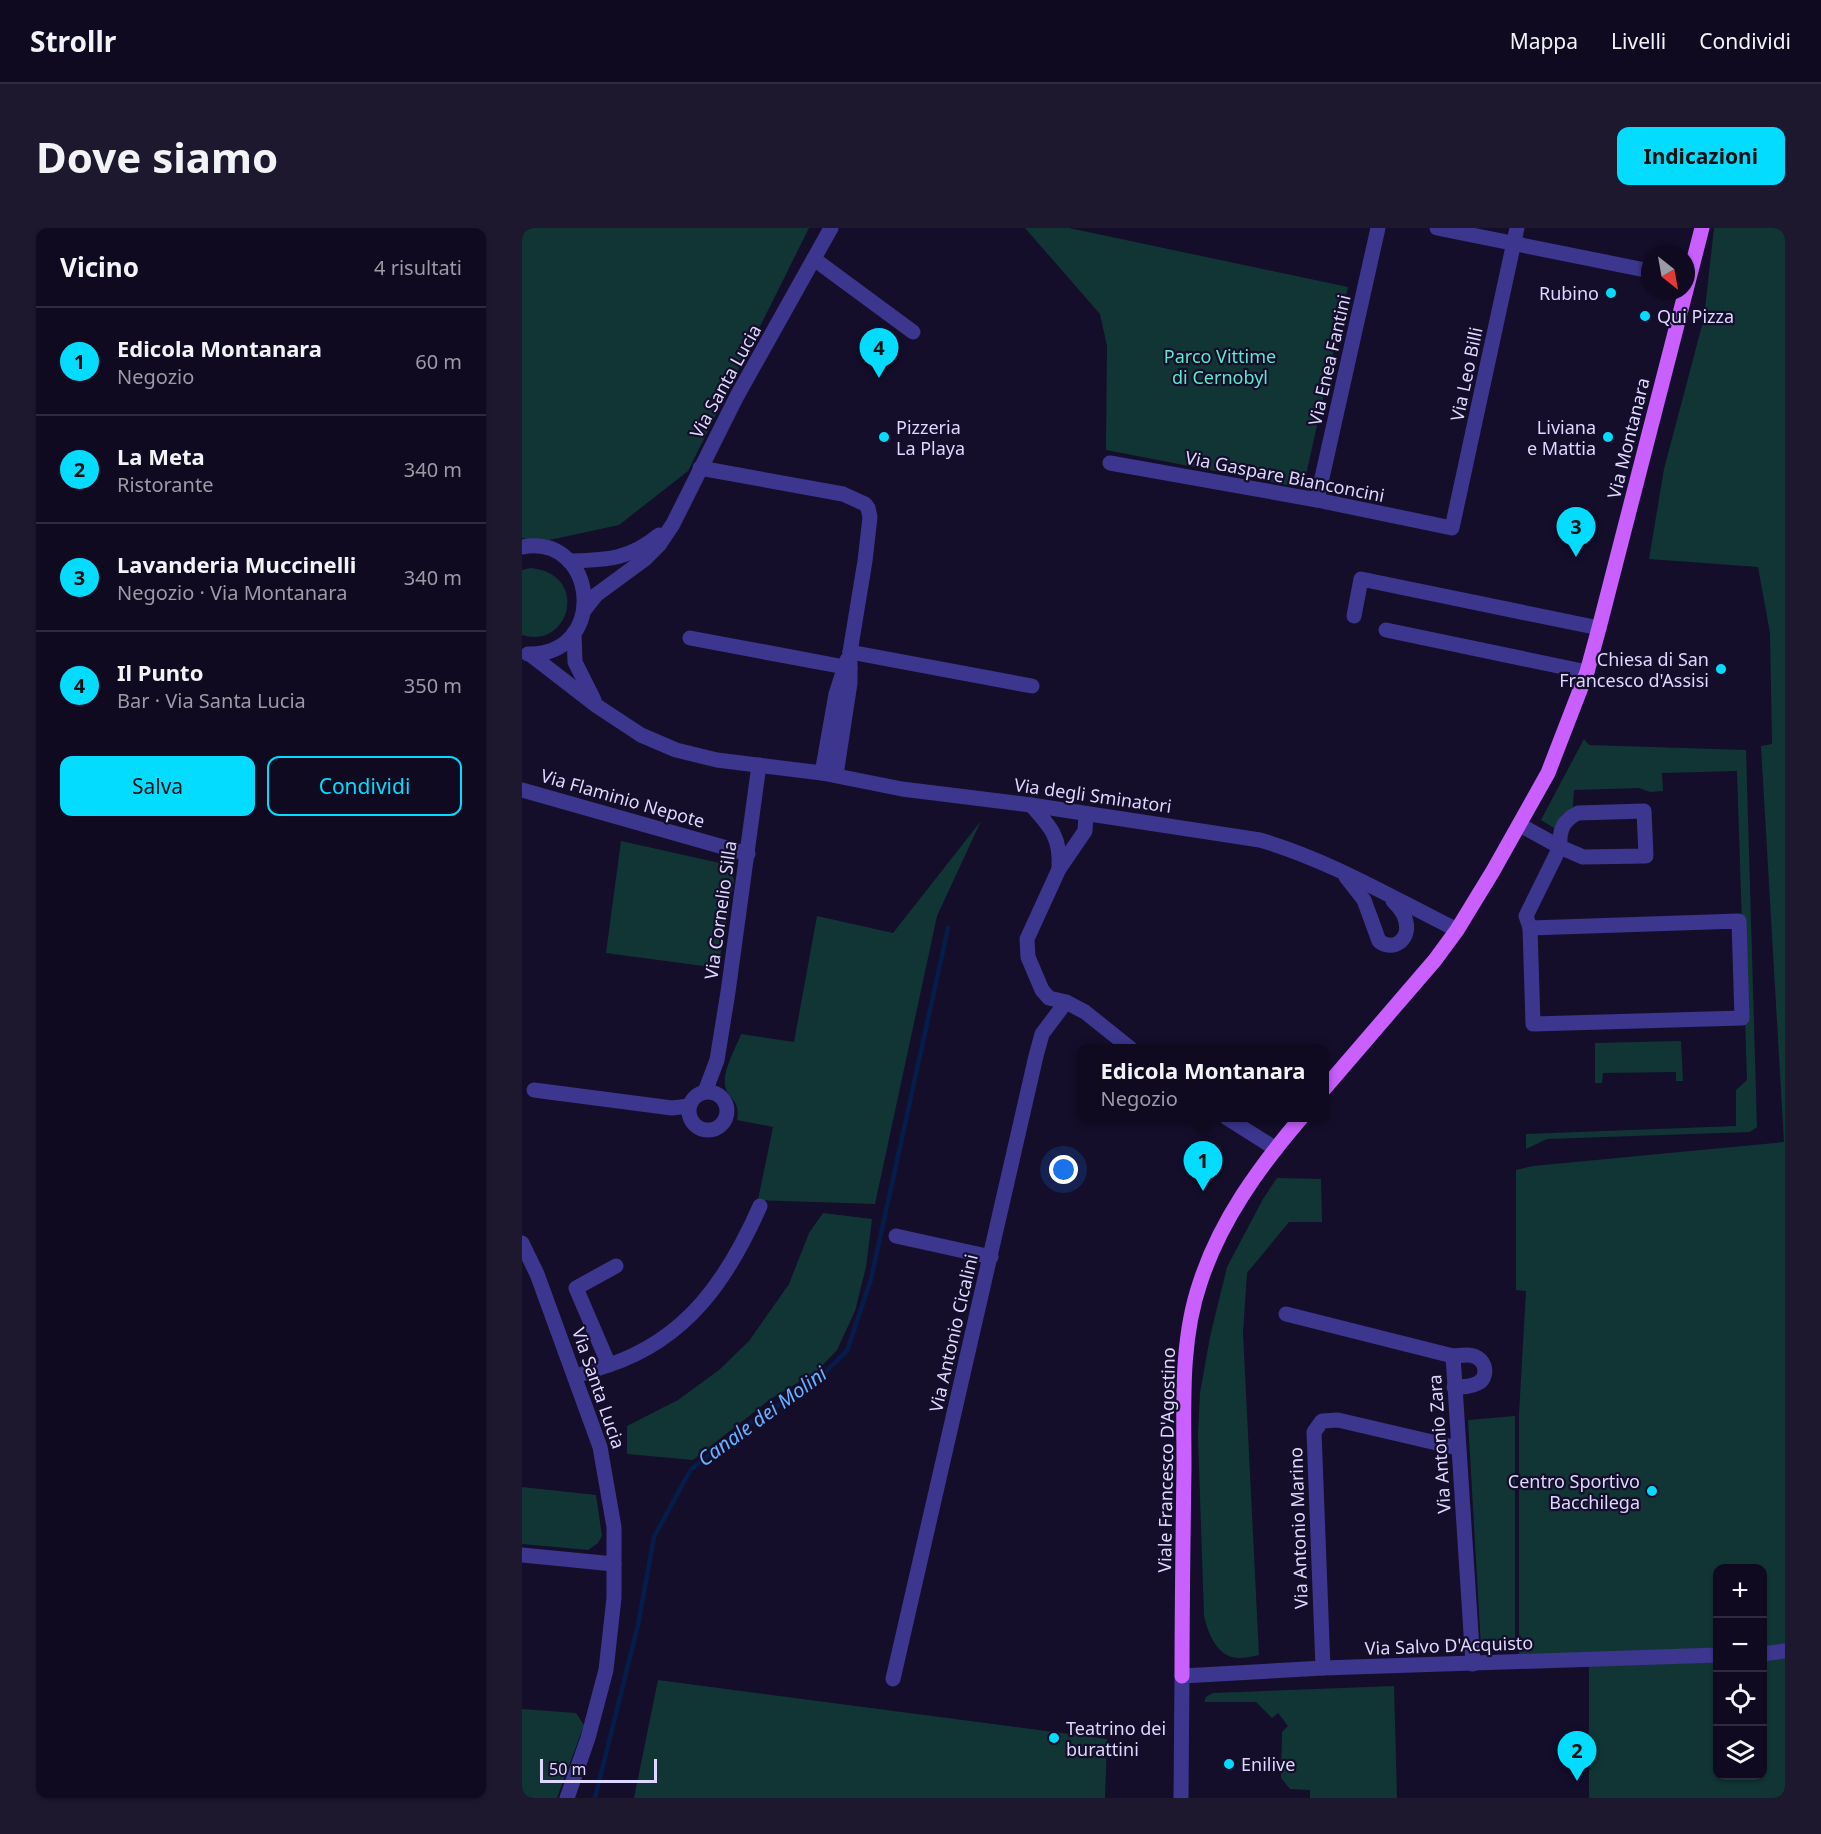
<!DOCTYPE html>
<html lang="it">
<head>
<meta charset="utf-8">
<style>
  body { margin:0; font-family:"Noto Sans",sans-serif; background:#1d182d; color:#f1f3f6 }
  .controls { position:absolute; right:18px; bottom:18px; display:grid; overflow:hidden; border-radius:12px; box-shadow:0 2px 4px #0004 }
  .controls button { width:54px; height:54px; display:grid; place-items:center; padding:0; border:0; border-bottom:2px solid #2f2b3e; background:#0f0a20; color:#f1f3f6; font:30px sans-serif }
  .compass { position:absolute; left:1119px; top:18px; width:54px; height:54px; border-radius:50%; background:#0f0a20; box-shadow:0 2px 4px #0004; rotate:149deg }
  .scale { position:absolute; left:18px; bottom:15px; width:117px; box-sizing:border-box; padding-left:6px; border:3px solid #ded8ff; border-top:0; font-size:16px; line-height:21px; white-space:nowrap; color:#ded8ff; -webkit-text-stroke:4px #140e2b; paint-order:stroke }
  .you { position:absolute; left:542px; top:942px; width:21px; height:21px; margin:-15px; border:4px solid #fff; border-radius:50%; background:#1a73e8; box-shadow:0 0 0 9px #1a73e833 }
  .badge { display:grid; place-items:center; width:39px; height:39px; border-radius:50%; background:#04dcff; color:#111; font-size:20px; font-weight:700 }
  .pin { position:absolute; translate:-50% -50px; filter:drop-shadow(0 2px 3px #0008) }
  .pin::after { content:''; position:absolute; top:32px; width:21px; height:18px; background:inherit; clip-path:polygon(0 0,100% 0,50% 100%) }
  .popup { position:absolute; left:555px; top:816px; width:252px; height:78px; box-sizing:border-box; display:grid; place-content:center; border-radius:12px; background:#0f0a20; filter:drop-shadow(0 2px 4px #0005); font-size:20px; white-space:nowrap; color:#9b9aa5 }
  .popup b { font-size:22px; color:#f1f3f6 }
  .popup::after { content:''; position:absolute; left:50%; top:100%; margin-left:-12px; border:12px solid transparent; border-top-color:#0f0a20 }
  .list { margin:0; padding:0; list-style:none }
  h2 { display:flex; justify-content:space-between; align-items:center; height:78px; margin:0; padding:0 24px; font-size:26px }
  h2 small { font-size:20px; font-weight:400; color:#9b9aa5 }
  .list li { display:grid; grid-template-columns:39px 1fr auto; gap:18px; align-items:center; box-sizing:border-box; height:108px; padding:0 24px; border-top:2px solid #2f2b3e }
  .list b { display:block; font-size:22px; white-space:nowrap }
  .list p { margin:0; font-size:20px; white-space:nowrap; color:#9b9aa5 }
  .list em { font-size:20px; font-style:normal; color:#9b9aa5 }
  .actions { display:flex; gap:12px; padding:18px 24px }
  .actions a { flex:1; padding:14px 0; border:2px solid #04dcff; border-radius:12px; text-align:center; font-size:21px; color:#04dcff }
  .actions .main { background:#04dcff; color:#111 }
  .icon { flex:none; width:33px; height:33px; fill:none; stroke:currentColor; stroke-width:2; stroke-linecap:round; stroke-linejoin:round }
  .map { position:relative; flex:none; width:1263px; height:1570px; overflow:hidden; border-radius:12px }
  header { display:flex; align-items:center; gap:36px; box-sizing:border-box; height:84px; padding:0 30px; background:#0f0a20; border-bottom:2px solid #2f2b3e }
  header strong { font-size:28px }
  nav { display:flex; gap:33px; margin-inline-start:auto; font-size:21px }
  .intro { display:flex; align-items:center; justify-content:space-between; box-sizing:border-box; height:144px; padding:0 36px }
  h1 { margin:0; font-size:42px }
  .button { padding:15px 27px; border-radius:12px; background:#04dcff; color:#111; font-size:21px; font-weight:700 }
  main { display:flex; gap:36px; padding:0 36px }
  aside { flex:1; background:#0f0a20; border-radius:12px; box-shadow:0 2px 4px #0004 }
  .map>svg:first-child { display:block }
  .green { fill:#113535; fill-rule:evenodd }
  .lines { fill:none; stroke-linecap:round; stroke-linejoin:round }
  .stream { stroke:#061d4c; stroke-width:4.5 }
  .minor { stroke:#3c368e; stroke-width:15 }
  .major { stroke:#c95fff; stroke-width:15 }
  .poi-dot { fill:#04dcff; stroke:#140e2b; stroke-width:2 }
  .labels { text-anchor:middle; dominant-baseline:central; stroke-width:4.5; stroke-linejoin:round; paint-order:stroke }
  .poi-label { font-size:18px; fill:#ded8ff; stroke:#140e2b; text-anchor:end }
  .park-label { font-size:18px; fill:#59eacb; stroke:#140e2b }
  .street-label { font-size:18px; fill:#ded8ff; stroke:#140e2b }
  .water-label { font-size:20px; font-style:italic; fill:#66b2ff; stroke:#140e2b }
</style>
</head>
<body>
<header>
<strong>Strollr</strong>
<nav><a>Mappa</a><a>Livelli</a><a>Condividi</a></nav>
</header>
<div class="intro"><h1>Dove siamo</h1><a class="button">Indicazioni</a></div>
<main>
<aside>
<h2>Vicino<small>4 risultati</small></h2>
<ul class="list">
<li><span class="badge">1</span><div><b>Edicola Montanara</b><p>Negozio</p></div><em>60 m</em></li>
<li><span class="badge">2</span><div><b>La Meta</b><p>Ristorante</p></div><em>340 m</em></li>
<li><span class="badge">3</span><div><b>Lavanderia Muccinelli</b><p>Negozio · Via Montanara</p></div><em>340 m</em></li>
<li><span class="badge">4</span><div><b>Il Punto</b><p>Bar · Via Santa Lucia</p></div><em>350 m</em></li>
</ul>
<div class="actions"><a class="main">Salva</a><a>Condividi</a></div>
</aside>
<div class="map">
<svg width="1263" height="1570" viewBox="0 0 1263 1570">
  <rect width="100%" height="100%" fill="#140e2b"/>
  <g class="green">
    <polygon points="0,0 287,0 166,243 97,297 18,314 0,310"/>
    <polygon points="503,0 547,0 826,59 781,260 584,222 585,118 578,86"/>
    <path d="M1192 0H1263V1570H1067V1433L997 1435V1186L1004 1063 994 1062V942L1011 938 1262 914 1239 518 1250 516 1248 405 1236 339 1127 331 1142 241 1182 90ZM1196 1340H1240V1548H1196Z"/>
    <path d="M9 340C68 346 48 422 0 407V342Z"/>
    <polygon points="1062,511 1067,517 1224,522 1235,899 1228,904 1025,911 1004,921 1004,906 1214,898 1214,862 1225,852 1215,543 1140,545 1141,563 1128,564 1117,560 1052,562 1051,579 1040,586 1032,600 1019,592"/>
    <path d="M459 593 415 688 353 976 236 972 251 899 215 892C219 870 205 872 203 857 201 841 214 820 219 806L272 814 295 688 371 705Z"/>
    <polygon points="99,613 202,636 209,640 212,652 196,740 84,725"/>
    <polygon points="1159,813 1161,853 1154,853 1154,844 1081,845 1080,855 1073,855 1073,815"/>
    <path d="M755 950 799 951 800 994H767L725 1045 721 1105 737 1427C731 1428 724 1430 717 1430 696 1430 686 1406 682 1388L676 1207 678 1165 688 1109 705 1039 741 971Z"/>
    <polygon points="301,985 350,991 344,1039 333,1083 315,1122 294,1144 250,1170 171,1232 105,1226 105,1198 156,1172 197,1142 227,1113 267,1056 287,1005"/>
    <polygon points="993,1188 993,1418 959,1419 946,1192"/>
    <polygon points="0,1259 74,1267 80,1308 76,1315 66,1322 0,1316"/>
    <polygon points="136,1452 585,1511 583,1570 112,1570"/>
    <polygon points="872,1458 875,1570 788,1570 788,1562 768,1561 759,1550 760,1504 766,1498 756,1485 750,1490 734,1474 682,1474 684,1469 691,1465"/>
    <polygon points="0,1481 54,1485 62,1497 35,1570 0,1570"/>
  </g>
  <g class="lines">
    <polyline class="stream" points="73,1570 116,1397 132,1309 169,1241 227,1196 295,1152 325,1123 349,1051 426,700"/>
    <g class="minor">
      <polyline points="915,0 1128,43"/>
      <polyline points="292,31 391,104"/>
      <polyline points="588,235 795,272 930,300 995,0"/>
      <polyline points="178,240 321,266 343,276 346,280 348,289 343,333 328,424 328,455 314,547"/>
      <polyline points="795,272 856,0"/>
      <path d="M0 319C76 305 87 428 6 426"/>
      <path d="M47 333C84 332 107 332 137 307"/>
      <polyline points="63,381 74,367 123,331 137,317 151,296 215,168 309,0"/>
      <polyline points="832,388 839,351 1077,400"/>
      <polyline points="864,402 1065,444"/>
      <polyline points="52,405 53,434 72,472"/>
      <polyline points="168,410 328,440"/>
      <polyline points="328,424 510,458"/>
      <path d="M9 427 75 478 119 507 154 522 195 532 300 545 380 561 509 577 738 612C807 632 871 670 935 702"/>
      <polyline points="300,545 314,466 325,432"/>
      <polyline points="0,562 226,626"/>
      <path d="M509 577C529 599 539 610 537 641"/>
      <path d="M1122 583 1124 628 1061 629 1038 619C1037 602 1041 592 1056 585Z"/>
      <polyline points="564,586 563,603 537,641 505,711 506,729 520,762 527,770 544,774 563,784 608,820"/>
      <polyline points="998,597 1038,619 1004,688 1008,700"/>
      <path d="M824 649 842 672 857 713C871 724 888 712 884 694 883 686 877 679 871 673"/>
      <polygon points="1217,693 1220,790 1011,796 1008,700"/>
      <polyline points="12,862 150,880 167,878"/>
      <circle cx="186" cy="883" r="19"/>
      <polyline points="183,864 195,832 206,764 237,537"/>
      <polyline points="705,890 754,921"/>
      <polyline points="374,1008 469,1029"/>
      <polyline points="0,1015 15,1046 78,1219 92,1299 92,1370 84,1442 66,1510 45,1570"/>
      <path d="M764 1086 931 1128C938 1128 947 1125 954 1129 965 1134 966 1150 956 1155 949 1159 940 1159 932 1159"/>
      <polyline points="931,1128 951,1436"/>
      <path d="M87 1137C165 1111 206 1051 238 978"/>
      <polyline points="54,1148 87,1137 54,1060 94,1038"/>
      <polyline points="0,1327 92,1336"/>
      <polyline points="1240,1426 1263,1423"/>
      <polyline points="801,1440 792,1204 800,1193 816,1192 936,1220"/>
      <polyline points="371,1451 514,828 520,806 544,774"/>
      <polyline points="659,1570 660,1448 801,1440 1196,1427"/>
    </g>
    <g class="major">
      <polyline points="802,861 913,732 935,702 971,643 1026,545 1065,444 1077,400 1180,0"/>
      <path d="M660 1448C660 1378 661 1309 662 1239 662 1179 658 1113 678 1055 698 993 737 939 779 890"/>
    </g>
  </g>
  <g class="poi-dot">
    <circle cx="1089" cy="65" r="6"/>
    <circle cx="1123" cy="88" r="6"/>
    <circle cx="362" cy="209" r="6"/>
    <circle cx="1086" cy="209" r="6"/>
    <circle cx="1199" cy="441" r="6"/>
    <circle cx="1130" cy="1263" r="6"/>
    <circle cx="532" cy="1510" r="6"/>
    <circle cx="707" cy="1536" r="6"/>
  </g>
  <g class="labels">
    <g class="poi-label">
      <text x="1077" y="65">Rubino</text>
      <text x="1135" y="88" text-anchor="start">Qui Pizza</text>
      <text x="374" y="199" text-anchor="start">Pizzeria<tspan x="374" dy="21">La Playa</tspan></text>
      <text x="1074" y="199">Liviana<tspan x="1074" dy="21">e Mattia</tspan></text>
      <text x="1187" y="431">Chiesa di San<tspan x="1187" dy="21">Francesco d'Assisi</tspan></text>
      <text x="1118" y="1253">Centro Sportivo<tspan x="1118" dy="21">Bacchilega</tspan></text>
      <text x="544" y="1500" text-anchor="start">Teatrino dei<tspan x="544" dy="21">burattini</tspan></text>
      <text x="719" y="1536" text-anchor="start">Enilive</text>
    </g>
    <g class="park-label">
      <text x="698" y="128">Parco Vittime<tspan x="698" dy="21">di Cernobyl</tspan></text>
    </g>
    <g class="street-label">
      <text transform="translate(807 132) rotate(-77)">Via Enea Fantini</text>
      <text transform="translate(944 146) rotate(-78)">Via Leo Billi</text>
      <text transform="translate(203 153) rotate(-61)">Via Santa Lucia</text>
      <text transform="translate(1106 210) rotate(-76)">Via Montanara</text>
      <text transform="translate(763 248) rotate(11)">Via Gaspare Bianconcini</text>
      <text transform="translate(571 567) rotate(8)">Via degli Sminatori</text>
      <text transform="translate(101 570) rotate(16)">Via Flaminio Nepote</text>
      <text transform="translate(198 682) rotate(-82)">Via Cornelio Silla</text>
      <text transform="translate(431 1105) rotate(-77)">Via Antonio Cicalini</text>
      <text transform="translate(77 1160) rotate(71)">Via Santa Lucia</text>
      <text transform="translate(917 1216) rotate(-94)">Via Antonio Zara</text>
      <text transform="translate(644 1232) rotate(-89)">Viale Francesco D'Agostino</text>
      <text transform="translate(776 1300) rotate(-92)">Via Antonio Marino</text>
      <text transform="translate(927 1417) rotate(-2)">Via Salvo D'Acquisto</text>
    </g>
    <g class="water-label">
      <text transform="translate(240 1188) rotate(-36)">Canale dei Molini</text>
    </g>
  </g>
</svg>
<div class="controls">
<button>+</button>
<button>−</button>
<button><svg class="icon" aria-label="locate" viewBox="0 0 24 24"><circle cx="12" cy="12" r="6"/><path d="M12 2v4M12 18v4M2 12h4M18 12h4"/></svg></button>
<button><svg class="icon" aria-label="layers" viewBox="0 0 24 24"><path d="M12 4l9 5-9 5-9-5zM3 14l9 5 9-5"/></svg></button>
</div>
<svg class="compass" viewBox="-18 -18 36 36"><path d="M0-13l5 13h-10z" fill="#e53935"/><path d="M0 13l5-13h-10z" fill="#9b9aa5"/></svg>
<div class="scale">50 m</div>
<div class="you"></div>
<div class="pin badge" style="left:681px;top:963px">1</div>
<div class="popup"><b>Edicola Montanara</b>Negozio</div>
<div class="pin badge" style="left:1055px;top:1553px">2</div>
<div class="pin badge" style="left:1054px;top:329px">3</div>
<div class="pin badge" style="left:357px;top:150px">4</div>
</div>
</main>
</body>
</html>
